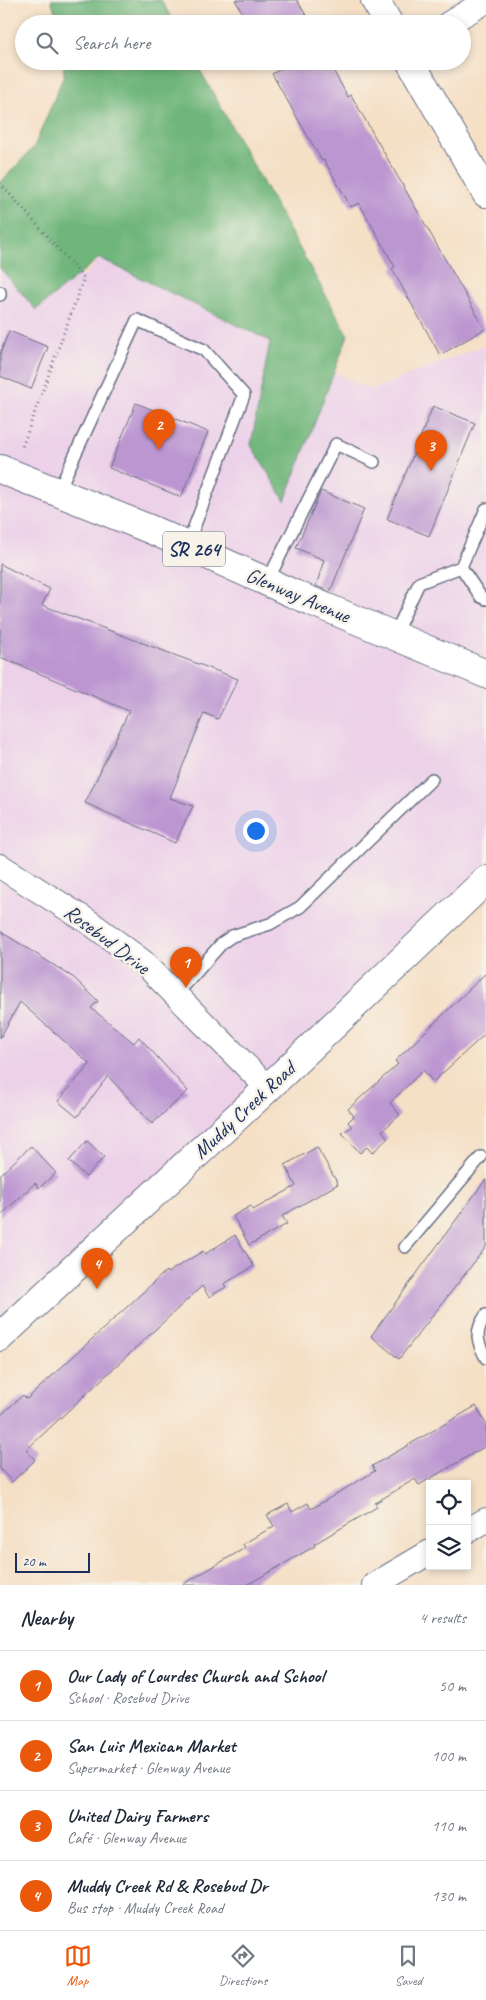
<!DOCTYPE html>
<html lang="en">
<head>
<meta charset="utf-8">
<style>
  body { margin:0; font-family:Caveat,sans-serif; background:#f2f2f3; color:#1f2937 }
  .controls { position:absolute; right:15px; bottom:15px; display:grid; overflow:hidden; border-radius:0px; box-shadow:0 2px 8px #0003 }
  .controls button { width:45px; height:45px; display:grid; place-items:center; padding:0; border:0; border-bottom:1px solid #e0e1e3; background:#fff; color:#1f2937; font:25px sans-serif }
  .scale { position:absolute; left:15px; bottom:12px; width:75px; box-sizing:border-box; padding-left:5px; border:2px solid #1b2f5e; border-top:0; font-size:14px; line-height:18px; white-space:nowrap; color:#1b2f5e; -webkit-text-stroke:4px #f7f3e8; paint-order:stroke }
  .you { position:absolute; left:255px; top:830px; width:18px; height:18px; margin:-12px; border:4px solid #fff; border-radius:50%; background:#1a73e8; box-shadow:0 0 0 8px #1a73e833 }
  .badge { display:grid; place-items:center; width:32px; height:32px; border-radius:50%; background:#ea580c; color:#fff; font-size:16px; font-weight:700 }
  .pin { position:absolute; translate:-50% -41px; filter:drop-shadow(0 1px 2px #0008) }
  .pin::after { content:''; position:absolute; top:26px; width:18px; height:15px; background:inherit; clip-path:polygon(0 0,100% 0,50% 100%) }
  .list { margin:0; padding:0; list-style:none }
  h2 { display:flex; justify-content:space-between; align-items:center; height:65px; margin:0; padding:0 20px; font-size:21px }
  h2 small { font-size:16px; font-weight:400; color:#747a83 }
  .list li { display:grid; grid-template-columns:32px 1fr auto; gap:15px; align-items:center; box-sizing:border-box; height:70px; padding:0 20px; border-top:1px solid #e0e1e3 }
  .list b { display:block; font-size:19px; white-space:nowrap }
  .list p { margin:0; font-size:16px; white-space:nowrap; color:#747a83 }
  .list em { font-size:16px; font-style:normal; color:#747a83 }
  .icon { flex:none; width:28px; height:28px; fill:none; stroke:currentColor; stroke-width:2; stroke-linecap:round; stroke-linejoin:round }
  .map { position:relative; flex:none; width:486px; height:1585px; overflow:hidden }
  .search { position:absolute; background:#fff; box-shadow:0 2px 8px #0003; left:15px; right:15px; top:15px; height:55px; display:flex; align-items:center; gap:12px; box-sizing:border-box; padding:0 18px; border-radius:28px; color:#747a83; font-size:19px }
  .sheet { height:345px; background:#fff }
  nav { display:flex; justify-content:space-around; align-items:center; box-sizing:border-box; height:70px; border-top:1px solid #e0e1e3; background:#fff; font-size:14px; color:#747a83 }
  nav a { display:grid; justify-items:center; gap:2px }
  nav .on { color:#ea580c }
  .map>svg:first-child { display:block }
  .built { fill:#ecd1e9 }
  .forest { fill:#70b67a; stroke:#46726c }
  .building { fill:#bc96d1 }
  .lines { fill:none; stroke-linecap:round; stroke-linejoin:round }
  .service-casing { stroke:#676d82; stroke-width:14 }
  .minor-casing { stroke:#676d82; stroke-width:26 }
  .tertiary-casing { stroke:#676d82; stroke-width:30 }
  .primary-casing { stroke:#676d82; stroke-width:30 }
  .path { stroke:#676d82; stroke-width:3; stroke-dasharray:1 4; stroke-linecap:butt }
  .service { stroke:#fff; stroke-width:11 }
  .minor { stroke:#fff; stroke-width:24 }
  .tertiary { stroke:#fff; stroke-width:28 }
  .primary { stroke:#fff; stroke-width:28 }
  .labels { text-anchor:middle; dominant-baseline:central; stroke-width:5; stroke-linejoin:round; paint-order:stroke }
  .shield { fill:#f7f3e8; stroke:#5d6a87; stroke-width:1 }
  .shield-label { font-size:20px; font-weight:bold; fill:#1b2f5e }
  .street-label { font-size:21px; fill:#1b2f5e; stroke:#f7f3e8 }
</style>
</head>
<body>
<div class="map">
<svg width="486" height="1585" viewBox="0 0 486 1585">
  <rect width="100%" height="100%" fill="#f7f3e8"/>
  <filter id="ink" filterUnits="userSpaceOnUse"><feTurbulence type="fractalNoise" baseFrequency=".02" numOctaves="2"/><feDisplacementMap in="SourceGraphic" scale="10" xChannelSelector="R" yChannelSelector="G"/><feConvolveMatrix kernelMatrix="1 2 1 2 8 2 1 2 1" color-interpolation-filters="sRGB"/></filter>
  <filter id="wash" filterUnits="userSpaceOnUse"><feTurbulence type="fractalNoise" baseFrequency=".0096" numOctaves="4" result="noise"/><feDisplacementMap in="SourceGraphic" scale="20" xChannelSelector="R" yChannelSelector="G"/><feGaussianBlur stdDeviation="1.12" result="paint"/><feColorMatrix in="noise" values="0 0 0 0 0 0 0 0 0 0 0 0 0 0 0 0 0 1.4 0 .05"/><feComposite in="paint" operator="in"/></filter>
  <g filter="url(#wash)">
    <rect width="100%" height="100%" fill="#f5dfc5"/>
    <polygon class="built" points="0,240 84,277 99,258 370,390 486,345 486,880 0,1337"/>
    <g class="forest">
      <polygon points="51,0 161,0 175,24 60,24"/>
      <polygon points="63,61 195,61 348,335 285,501 251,445 270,341 99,258 36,310 0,268 0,183 34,147 64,75"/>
    </g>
    <g id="blocks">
      <g class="building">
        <polygon points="235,0 297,0 311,24 249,24"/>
        <polygon points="294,61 328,61 348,97 351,95 485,329 440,355 392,269 395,267 359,203 351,207 324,160 322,161 272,74"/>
        <polygon points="9,331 48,347 31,389 0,376 0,354"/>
        <polygon points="136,403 208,432 181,497 109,468"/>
        <polygon points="433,406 475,423 429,536 387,519"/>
        <polygon points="321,491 364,509 330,592 316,586 324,560 296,548"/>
        <polygon points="0,564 50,589 42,605 238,679 218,719 204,713 170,798 193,806 175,843 85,803 129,711 0,657"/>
        <polygon points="0,931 74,978 98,1001 91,1008 134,1043 139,1037 188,1091 152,1124 108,1076 77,1117 58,1101 90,1064 20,1002 0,1038"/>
        <polygon points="486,973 486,1033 433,1082 423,1070 390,1103 400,1115 382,1131 388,1138 372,1153 367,1147 360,1153 342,1133 352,1127 348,1122 354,1116 348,1109 398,1064 395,1061"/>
        <polygon points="87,1141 104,1157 86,1177 69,1161"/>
        <polygon points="31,1146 56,1173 39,1188 35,1183 0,1216 0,1175"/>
        <polygon points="317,1147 338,1184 282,1216 287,1224 249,1245 233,1216 251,1206 253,1210 296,1186 285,1165"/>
        <polygon points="486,1179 486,1247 399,1359 371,1336"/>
        <polygon points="235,1235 254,1266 224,1284 226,1287 209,1297 202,1286 26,1450 35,1460 12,1482 0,1469 0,1416 23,1395 27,1399 166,1271 167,1273 203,1251 205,1254"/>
        <polygon points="476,1406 486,1424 486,1446 419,1485 415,1479 375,1503 377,1507 326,1537 314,1544 315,1546 247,1585 182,1585 245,1548 243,1544 274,1526 267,1515 288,1504 292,1512 308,1503 311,1509 375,1471 372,1466"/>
      </g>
    </g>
  </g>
  <g filter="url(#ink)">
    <use href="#blocks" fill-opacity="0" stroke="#676d82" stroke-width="1"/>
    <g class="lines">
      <defs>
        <g id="service">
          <polyline points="0,292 0,295"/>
          <polyline points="58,492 137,320 204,350 244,395 187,546"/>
          <polyline points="461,567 481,597 486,599"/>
          <polyline points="267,582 336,444 374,462"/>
          <polyline points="394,636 419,583 461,567 486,509"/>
          <polyline points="176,995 222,943 232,936 270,924 300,907 432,779"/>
          <polyline points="405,1247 481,1157"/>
          <path d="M486 1315C474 1332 477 1342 486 1358"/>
        </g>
        <g id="minor">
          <polyline points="448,24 486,1"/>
          <polyline points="0,866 89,922 143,962 268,1088"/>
          <polyline points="467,1531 486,1520"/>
          <polyline points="374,1585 430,1552"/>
        </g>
        <g id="tertiary">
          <polyline points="375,0 389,24"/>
          <polyline points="410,61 486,193"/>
          <polyline points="0,1337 268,1088 486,880"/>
        </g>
        <polyline id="primary" points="0,469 152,530 294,594 486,674"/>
      </defs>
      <use href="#service" class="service-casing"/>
      <use href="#minor" class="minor-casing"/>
      <use href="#tertiary" class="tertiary-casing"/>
      <use href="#primary" class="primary-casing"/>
      <polyline class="path" points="0,183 84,278 21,450"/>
      <use href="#service" class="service"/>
      <use href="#minor" class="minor"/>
      <use href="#tertiary" class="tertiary"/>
      <use href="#primary" class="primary"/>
    </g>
  </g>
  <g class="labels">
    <rect class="shield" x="163" y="531.5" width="62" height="35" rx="4"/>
    <g class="shield-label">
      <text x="194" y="549">SR 264</text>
    </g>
    <g class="street-label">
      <text transform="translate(298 595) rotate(23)">Glenway Avenue</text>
      <text transform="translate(107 939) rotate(37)">Rosebud Drive</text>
      <text transform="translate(244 1110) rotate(-43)">Muddy Creek Road</text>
    </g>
  </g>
</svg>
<div class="controls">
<button><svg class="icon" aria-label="locate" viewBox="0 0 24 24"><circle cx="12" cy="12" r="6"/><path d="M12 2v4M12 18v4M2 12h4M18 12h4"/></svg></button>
<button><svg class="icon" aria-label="layers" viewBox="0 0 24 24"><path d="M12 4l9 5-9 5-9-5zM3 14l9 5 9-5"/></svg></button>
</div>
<div class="scale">20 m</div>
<div class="you"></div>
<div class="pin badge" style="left:186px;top:988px">1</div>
<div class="pin badge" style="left:159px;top:450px">2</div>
<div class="pin badge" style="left:431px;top:471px">3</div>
<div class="pin badge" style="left:97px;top:1289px">4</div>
<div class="search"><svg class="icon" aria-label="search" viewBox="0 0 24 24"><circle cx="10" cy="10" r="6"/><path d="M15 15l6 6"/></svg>Search here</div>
</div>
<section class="sheet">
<h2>Nearby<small>4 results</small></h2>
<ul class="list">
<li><span class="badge">1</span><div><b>Our Lady of Lourdes Church and School</b><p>School · Rosebud Drive</p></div><em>50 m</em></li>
<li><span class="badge">2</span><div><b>San Luis Mexican Market</b><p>Supermarket · Glenway Avenue</p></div><em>100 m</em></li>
<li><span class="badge">3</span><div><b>United Dairy Farmers</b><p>Café · Glenway Avenue</p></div><em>110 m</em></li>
<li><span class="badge">4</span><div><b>Muddy Creek Rd &amp; Rosebud Dr</b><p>Bus stop · Muddy Creek Road</p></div><em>130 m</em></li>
</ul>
</section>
<nav>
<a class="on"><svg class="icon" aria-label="map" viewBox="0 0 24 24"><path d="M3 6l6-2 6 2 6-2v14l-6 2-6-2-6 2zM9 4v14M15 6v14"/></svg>Map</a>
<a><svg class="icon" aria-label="directions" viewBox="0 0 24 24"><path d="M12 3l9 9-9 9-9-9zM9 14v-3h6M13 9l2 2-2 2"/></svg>Directions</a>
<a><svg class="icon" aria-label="saved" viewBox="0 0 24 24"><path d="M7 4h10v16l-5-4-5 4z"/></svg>Saved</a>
</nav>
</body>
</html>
